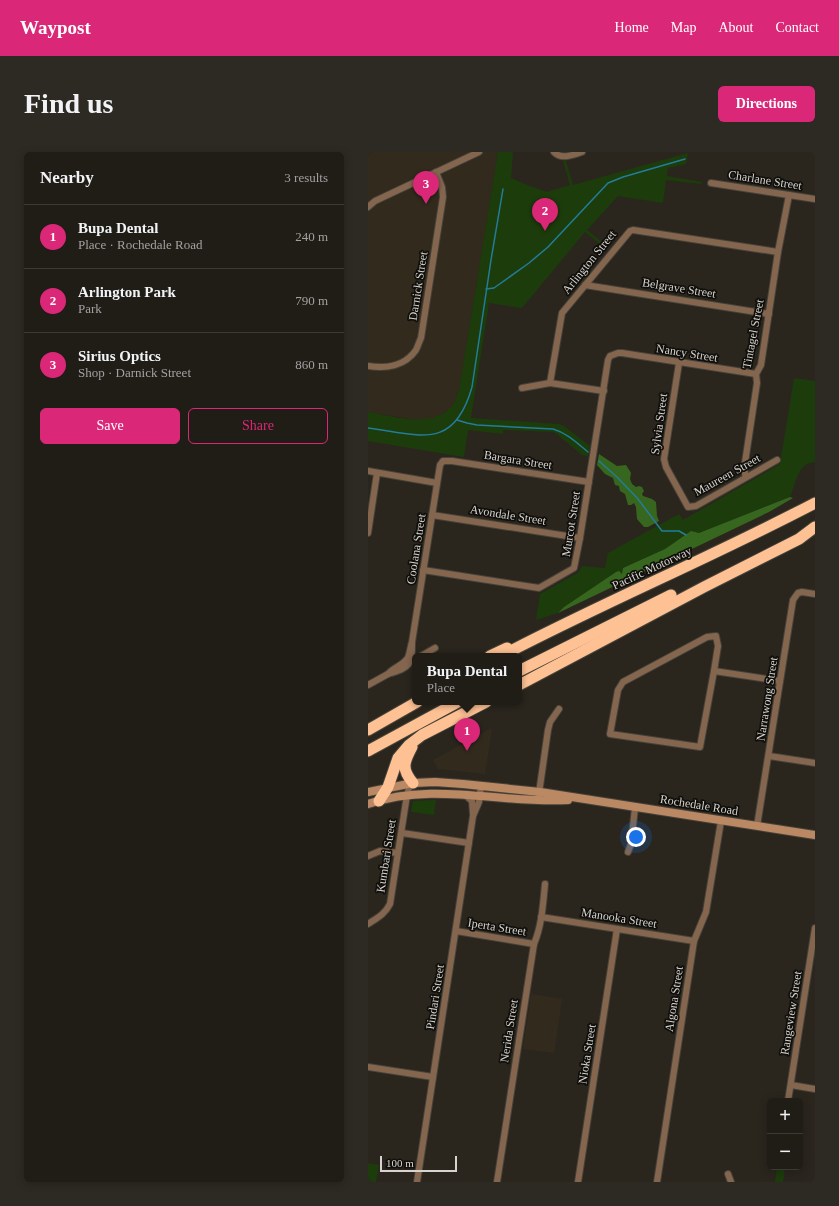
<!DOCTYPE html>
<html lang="en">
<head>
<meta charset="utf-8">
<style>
  body { margin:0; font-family:Georgia,serif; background:#2d2923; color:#f1f3f6 }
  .controls { position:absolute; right:12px; bottom:12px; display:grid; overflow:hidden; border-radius:6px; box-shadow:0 2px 10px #0003 }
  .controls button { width:36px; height:36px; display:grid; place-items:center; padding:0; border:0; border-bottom:1px solid #3d3a35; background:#201c16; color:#f1f3f6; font:20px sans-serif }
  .scale { position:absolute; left:12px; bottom:10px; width:77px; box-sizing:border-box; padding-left:4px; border:2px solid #d7d4cf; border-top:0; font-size:11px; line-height:14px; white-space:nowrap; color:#d7d4cf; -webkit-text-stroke:3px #110f0b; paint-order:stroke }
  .you { position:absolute; left:268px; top:685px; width:14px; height:14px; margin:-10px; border:3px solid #fff; border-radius:50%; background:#1a73e8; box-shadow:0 0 0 6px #1a73e833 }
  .badge { display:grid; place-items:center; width:26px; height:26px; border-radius:50%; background:#db2777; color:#fff; font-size:13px; font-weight:700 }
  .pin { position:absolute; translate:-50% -33px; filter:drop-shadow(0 1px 2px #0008) }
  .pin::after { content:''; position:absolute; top:21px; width:14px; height:12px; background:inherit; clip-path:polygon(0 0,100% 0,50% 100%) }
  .popup { position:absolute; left:44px; top:501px; width:110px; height:52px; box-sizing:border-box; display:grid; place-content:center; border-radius:6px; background:#201c16; filter:drop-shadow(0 1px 3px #0005); font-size:13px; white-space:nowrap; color:#a2a1a1 }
  .popup b { font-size:15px; color:#f1f3f6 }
  .popup::after { content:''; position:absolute; left:50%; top:100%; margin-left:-8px; border:8px solid transparent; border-top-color:#201c16 }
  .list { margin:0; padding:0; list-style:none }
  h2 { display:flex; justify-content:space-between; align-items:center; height:52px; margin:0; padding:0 16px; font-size:17px }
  h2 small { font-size:13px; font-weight:400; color:#a2a1a1 }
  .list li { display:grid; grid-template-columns:26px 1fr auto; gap:12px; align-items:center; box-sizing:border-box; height:64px; padding:0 16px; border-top:1px solid #3d3a35 }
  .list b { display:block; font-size:15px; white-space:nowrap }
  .list p { margin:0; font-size:13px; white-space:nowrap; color:#a2a1a1 }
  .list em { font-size:13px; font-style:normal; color:#a2a1a1 }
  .actions { display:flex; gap:8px; padding:12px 16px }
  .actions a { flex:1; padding:9px 0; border:1px solid #db2777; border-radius:6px; text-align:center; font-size:14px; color:#db2777 }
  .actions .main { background:#db2777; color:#fff }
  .map { position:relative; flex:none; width:447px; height:1030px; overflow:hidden; border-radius:6px }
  header { display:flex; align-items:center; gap:24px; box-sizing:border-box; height:56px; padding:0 20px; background:#db2777; color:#fff }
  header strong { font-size:19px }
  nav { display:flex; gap:22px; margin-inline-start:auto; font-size:14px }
  .intro { display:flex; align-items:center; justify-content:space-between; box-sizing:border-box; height:96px; padding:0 24px }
  h1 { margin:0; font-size:28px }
  .button { padding:10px 18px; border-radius:6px; background:#db2777; color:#fff; font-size:14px; font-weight:700 }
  main { display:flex; gap:24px; padding:0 24px }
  aside { flex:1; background:#201c16; border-radius:6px; box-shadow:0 2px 10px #0003 }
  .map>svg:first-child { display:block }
  .built { fill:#322b1d }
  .green { fill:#1c3c0c }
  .forest { fill:#37671f }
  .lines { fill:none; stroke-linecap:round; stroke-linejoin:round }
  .stream { stroke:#237d9a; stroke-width:1.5 }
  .street-casing { stroke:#46423a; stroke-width:8 }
  .secondary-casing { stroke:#46423a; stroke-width:10 }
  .highway-casing { stroke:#46423a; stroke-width:13 }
  .street { stroke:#84664f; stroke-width:6 }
  .secondary { stroke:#ba8964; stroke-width:8 }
  .highway { stroke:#fec193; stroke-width:11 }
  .labels { text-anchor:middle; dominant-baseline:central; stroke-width:3.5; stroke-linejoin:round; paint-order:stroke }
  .street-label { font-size:12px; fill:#d7d4cf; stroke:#110f0b }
</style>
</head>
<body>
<header>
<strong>Waypost</strong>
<nav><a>Home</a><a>Map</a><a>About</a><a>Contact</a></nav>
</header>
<div class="intro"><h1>Find us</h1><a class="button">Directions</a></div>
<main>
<aside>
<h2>Nearby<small>3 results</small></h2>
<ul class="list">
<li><span class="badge">1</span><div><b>Bupa Dental</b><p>Place · Rochedale Road</p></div><em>240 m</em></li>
<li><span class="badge">2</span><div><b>Arlington Park</b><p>Park</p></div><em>790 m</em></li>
<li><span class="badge">3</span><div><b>Sirius Optics</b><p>Shop · Darnick Street</p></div><em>860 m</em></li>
</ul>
<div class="actions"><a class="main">Save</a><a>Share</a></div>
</aside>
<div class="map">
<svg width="447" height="1030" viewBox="0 0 447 1030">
  <rect width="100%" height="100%" fill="#2a261e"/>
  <g class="built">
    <polygon points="0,0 130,0 91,238 84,255 69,266 50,268 0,260"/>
    <polygon points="124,576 117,622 70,617 65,608"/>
    <polygon points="163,842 194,847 186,901 155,897"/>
  </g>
  <g class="green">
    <path d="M130 0H145L143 26 159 33 179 40 202 33 195 9H198L205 33 320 1 318 12 300 16 299 24 334 30 333 32 298 28 295 51 250 44 219 78 240 95 238 97 217 80 154 156 121 151 103 266 191 272 196 274 222 294 220 304 214 303 186 280 135 278V282L100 278 96 305 0 289V260C25 264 64 277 83 255 87 251 89 243 91 238Z"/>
    <path d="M426 226 447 229V310C429 311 428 332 422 345L331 381 323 379 297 397 255 416 254 422 251 420H248L196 455 190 461 168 468 172 442 211 420 214 414 237 416 240 401 311 362 315 368 412 312Z"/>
    <polygon points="68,648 66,663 43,660 45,649"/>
    <polygon points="0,1011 11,1013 8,1030 0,1030"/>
    <polygon points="409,1015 417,1015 415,1030 407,1030"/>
  </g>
  <g class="forest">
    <polygon points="231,302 249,314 258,313 263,321 262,327 264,332 268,335 271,334 274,335 276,339 274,342 275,344 284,347 288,350 289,364 291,369 280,375 276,375 269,367 268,355 266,351 263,353 260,353 257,342 252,339 251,334 247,333 245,326 237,322 229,313"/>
    <polygon points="422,345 425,346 401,360 190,461 196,455 248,420 251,419 254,422 255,416 297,397 323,379 331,381"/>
  </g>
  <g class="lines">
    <g class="stream">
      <polyline points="118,137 126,136 161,111 180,95 240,31 255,25 317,7"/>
      <path d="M89 268 99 271 109 273 185 277C199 281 209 291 220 300"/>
      <path d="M0 276C52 283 86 299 104 235L123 108 135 37"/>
      <polyline points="231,309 249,325 270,347 294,379 311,379 318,383"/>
    </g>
    <defs>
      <g id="street">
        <path d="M186 0C193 8 205 3 214 0"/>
        <polyline points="343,31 447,47"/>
        <polyline points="0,55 7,49 111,0"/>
        <polyline points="217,133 401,162"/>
        <polyline points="311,211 296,307 298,315 320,355 328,354 409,308"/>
        <path d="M0 214C18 217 37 214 48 198 50 194 51 190 53 186L75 45 74 35 68 20"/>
        <polyline points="182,231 194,161 262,79 265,78 410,100"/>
        <polyline points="154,236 182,231 236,239"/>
        <polyline points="0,319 69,331"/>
        <polyline points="378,325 376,317 389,231 388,222 393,213 410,100 421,43"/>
        <polyline points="64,363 212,386"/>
        <polyline points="0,381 9,321"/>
        <polyline points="55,418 171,436 206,416 212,386 240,208 242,204 250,201 254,201 388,222"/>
        <polygon points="348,484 350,494 346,519 332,595 242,582 250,538 255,530 339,485"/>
        <path d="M44 490C44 513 43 515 20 522 25 516 33 514 38 508 42 505 42 495 44 490L72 313 75 309H84L221 330"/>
        <polyline points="53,504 67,496"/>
        <polyline points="346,519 412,529"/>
        <polyline points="0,533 20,522"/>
        <polyline points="401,604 447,611"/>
        <polyline points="97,643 104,649 105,662"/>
        <polyline points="170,648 180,578 182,570 191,557"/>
        <polyline points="389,674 425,448 430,441 434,440 447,442"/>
        <polyline points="34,681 101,691"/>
        <polyline points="260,700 263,692 267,656"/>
        <polyline points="0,704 12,699 30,701"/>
        <polyline points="173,765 326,789"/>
        <path d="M0 772C9 766 17 762 22 752L39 643 41 636 45 631"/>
        <polyline points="88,779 166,792"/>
        <polyline points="0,915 65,925"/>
        <polyline points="423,933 447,937"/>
        <polyline points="420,949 447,776"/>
        <polyline points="360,1022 363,1030"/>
        <polyline points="49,1030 105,664 111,650 113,634"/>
        <path d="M129 1030 166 792C174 773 175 752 177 732"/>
        <polyline points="210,1030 249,777"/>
        <polyline points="289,1030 326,789 338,760 353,669"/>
      </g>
      <g id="secondary">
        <polyline points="0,640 45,631 67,630 95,632 172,640 447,683"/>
        <path d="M0 652C66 629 133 652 200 648"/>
      </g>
      <g id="highway">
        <polyline points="122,504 139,496"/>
        <path d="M133 504C236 450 344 405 447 351"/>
        <polyline points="151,519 303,443"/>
        <polyline points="151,533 336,435 431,387 447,375"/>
        <polyline points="0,578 49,550"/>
        <path d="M44 595C36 610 33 617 45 631"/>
        <polyline points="0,599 90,550"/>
        <polyline points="11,649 20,635 30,606 41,593 54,583 118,550"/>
      </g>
    </defs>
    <use href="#street" class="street-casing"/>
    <use href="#secondary" class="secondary-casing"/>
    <use href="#highway" class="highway-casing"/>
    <use href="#street" class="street"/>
    <use href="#secondary" class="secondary"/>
    <use href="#highway" class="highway"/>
  </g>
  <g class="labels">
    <g class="street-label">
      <text transform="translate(397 28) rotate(9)">Charlane Street</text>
      <text transform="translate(221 110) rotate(-51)">Arlington Street</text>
      <text transform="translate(50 134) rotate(-81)">Darnick Street</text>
      <text transform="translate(311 136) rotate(9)">Belgrave Street</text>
      <text transform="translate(385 182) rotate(-79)">Tintagel Street</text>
      <text transform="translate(319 201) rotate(9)">Nancy Street</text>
      <text transform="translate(291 272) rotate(-82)">Sylvia Street</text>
      <text transform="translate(150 308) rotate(9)">Bargara Street</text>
      <text transform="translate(359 323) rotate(-29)">Maureen Street</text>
      <text transform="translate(140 363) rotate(9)">Avondale Street</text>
      <text transform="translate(203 372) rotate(-81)">Murcot Street</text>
      <text transform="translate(48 397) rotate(-81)">Coolana Street</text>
      <text transform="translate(284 416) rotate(-25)">Pacific Motorway</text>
      <text transform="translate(399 547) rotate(-81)">Narrawong Street</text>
      <text transform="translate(331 653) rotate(9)">Rochedale Road</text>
      <text transform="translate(18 704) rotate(-81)">Kumbari Street</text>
      <text transform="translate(251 766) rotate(9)">Manooka Street</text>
      <text transform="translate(129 775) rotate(9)">Iperta Street</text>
      <text transform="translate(67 845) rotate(-81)">Pindari Street</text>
      <text transform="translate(306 847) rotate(-81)">Algona Street</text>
      <text transform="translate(423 861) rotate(-81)">Rangeview Street</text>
      <text transform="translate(141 879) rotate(-81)">Nerida Street</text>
      <text transform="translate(219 902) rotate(-81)">Nioka Street</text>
    </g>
  </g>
</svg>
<div class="controls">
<button>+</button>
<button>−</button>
</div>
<div class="scale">100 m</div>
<div class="you"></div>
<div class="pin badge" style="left:99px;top:599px">1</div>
<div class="popup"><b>Bupa Dental</b>Place</div>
<div class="pin badge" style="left:177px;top:79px">2</div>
<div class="pin badge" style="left:58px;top:52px">3</div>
</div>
</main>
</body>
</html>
